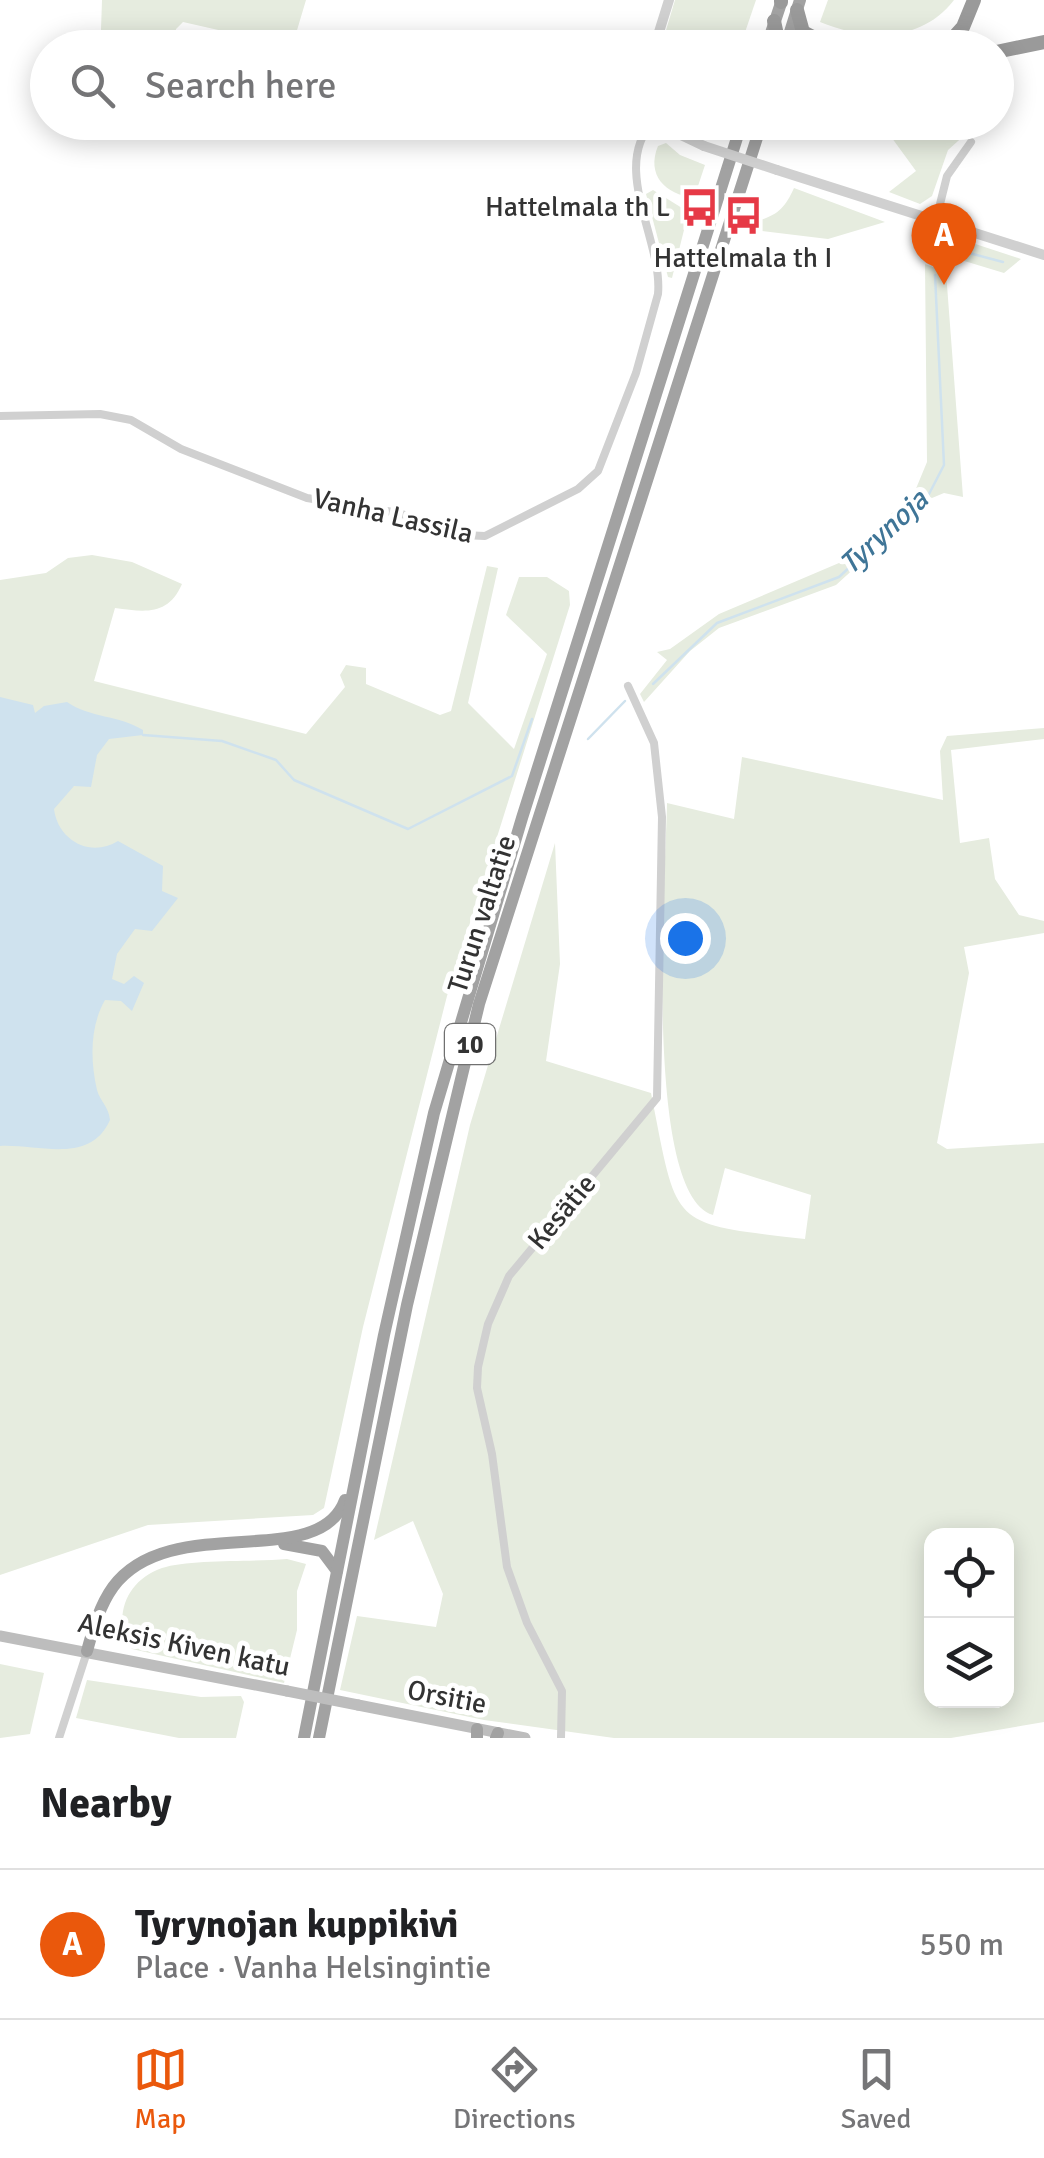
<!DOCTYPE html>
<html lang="en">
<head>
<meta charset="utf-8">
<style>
  body { margin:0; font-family:Signika,sans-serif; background:#f6f6f6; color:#202124 }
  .controls { position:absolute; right:30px; bottom:30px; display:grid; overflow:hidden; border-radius:20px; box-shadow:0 5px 25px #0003 }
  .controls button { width:90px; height:90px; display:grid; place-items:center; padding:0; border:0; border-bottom:2px solid #e0e0e0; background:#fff; color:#202124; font:50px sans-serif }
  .you { position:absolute; left:685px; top:938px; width:35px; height:35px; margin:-25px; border:8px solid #fff; border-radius:50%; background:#1a73e8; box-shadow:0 0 0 15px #1a73e833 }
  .badge { display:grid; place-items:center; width:65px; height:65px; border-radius:50%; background:#ea580c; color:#fff; font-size:32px; font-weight:700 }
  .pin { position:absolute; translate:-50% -82px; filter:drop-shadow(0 2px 5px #0008) }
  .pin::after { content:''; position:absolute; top:52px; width:35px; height:30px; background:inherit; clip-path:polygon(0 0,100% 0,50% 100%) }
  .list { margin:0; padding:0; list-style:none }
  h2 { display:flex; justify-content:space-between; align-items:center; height:130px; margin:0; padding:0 40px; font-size:42px }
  h2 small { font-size:32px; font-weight:400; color:#757577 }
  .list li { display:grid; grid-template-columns:65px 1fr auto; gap:30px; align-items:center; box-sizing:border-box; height:150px; padding:0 40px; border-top:2px solid #e0e0e0 }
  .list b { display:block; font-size:38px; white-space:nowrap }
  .list p { margin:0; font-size:32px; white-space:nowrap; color:#757577 }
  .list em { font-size:32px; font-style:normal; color:#757577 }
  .icon { flex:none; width:55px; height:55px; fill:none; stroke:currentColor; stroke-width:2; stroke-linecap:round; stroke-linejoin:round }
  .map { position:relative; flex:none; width:1044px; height:1738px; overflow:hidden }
  .search { position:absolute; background:#fff; box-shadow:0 5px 25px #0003; left:30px; right:30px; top:30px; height:110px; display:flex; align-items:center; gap:25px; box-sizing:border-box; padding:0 35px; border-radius:55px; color:#757577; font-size:38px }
  .sheet { height:280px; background:#fff }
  nav { display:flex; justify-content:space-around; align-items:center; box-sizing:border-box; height:140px; border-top:2px solid #e0e0e0; background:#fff; font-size:28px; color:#757577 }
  nav a { display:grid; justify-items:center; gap:5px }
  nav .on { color:#ea580c }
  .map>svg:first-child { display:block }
  .green { fill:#e6ecdf; fill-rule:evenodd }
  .water { fill:#cfe2ee }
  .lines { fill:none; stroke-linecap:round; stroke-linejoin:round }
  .stream { stroke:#cfe2ee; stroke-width:2.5 }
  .minor { stroke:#d0d0d0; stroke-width:8 }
  .tertiary { stroke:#d0d0d0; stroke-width:10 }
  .secondary { stroke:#bdbdbd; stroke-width:11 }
  .trunk { stroke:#a2a2a2; stroke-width:12 }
  .motorway { stroke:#9a9a9a; stroke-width:14 }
  .tertiary-bridge { stroke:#d0d0d0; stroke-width:10 }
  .secondary-bridge { stroke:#bdbdbd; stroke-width:11 }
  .labels { text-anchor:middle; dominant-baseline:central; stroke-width:10; stroke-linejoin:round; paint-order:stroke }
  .shield { fill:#fff; stroke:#707070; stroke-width:2.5 }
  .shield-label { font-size:25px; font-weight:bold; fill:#333 }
  .poi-label { font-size:28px; fill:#333; stroke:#fff; text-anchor:end }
  .street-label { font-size:28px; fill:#333; stroke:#fff }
  .water-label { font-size:30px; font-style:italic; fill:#3f7597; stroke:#fff }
</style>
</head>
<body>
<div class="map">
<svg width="1044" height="1738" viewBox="0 0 1044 1738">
  <rect width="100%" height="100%" fill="#fff"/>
  <g class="green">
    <polygon points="306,0 292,47 234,47 236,34 183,22 176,29 173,47 113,47 101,30 102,0"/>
    <polygon points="675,0 756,0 740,47 661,47"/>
    <path d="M828 0H954C921 43 866 41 820 22Z"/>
    <polygon points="881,123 978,123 948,150 932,196 920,204 889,192 916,171"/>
    <path d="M666 143 680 155 705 165 694 198C665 194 646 175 658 146Z"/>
    <path d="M794 188 885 222 828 239 754 230 756 221C777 216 785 208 794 188Z"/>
    <polygon points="653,190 682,208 685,226 672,278 668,277 646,194"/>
    <polygon points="936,233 948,235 1021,259 1004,273 938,253 933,247"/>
    <polygon points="925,264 946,272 963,497 944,493 932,498 836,585 719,628 690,651 644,702 640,694 667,660 657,652 670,649 719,614 839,563 915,491 927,462"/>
    <path d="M92 555 132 562 182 584C168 616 145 612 115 608L94 681 306 734 345 687 340 675 346 665 366 668V684L440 715 451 711 487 566 498 568 468 703 514 749 547 654 506 615 519 577H547L569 591 570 605 447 996 363 1327 324 1508 313 1515 148 1525 0 1575V580L46 573 68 558Z"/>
    <path d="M1044 728V739L951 750 960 843 989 838 995 879 1019 915 1044 921V933L964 947 969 973 937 1143 947 1149 1044 1143V1722L951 1738H614L484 1720 340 1690 357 1616 436 1627 443 1594 413 1521 374 1540 470 1125 555 843 560 964 546 1061 651 1093C678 1229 668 1223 805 1239L811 1195 725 1168 713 1215C642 1194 666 871 667 803L734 819 742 757 943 800 940 751 947 736ZM932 1536H1006V1700H932Z"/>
    <path d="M287 1559 306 1564 297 1591V1630L284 1683 132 1649C111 1619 126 1580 162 1568 189 1559 255 1562 287 1559Z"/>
    <polygon points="0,1664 44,1673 30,1734 0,1738"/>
    <polygon points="87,1680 201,1697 241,1696 244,1702 236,1738 179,1738 76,1718"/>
  </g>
  <path class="water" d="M0 697 33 705 35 713 44 706 67 702C90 718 119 715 143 730V735L109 739 97 755 91 787 74 786 54 809C58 841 91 858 118 841L163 866 162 891 178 898 152 931 135 929 117 954 112 979 124 984 134 976 144 983 132 1011 121 1001 105 1000C90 1026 90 1060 97 1090 100 1101 109 1107 110 1120 90 1165 39 1144 0 1146Z"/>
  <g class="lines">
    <g class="stream">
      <polyline points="954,249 1003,262"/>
      <polyline points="653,684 717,623 839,577 929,494 944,465 935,275"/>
      <polyline points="143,735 222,741 276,760 294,780 408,829 512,776 532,719"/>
      <polyline points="588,739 625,701"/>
    </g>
    <g class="minor">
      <polyline points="936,220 947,176 971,142"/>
      <path d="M0 416 100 414 131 420 181 449 307 498 399 513 463 535 485 536 578 489 598 471 636 373 658 294C663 241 610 167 653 122"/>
      <polyline points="59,1738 87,1652"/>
      <polyline points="561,1738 562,1691 527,1623 507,1567 492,1454 477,1388 478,1367 488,1324 509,1276 657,1098 662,817 654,743 628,686"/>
    </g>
    <g class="tertiary">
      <polyline points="654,48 669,0"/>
      <polyline points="669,122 681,135 704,146"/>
      <polyline points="777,170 1044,255"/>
    </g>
    <g class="secondary">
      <polyline points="0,1636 287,1691"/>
      <polyline points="358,1705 525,1738"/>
    </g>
    <g class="trunk">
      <polyline points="766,48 782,0"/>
      <polyline points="785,48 800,0"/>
      <polyline points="284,1544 322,1551 337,1571"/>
      <path d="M87 1651C93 1629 100 1605 113 1587 170 1510 319 1573 345 1500"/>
      <polyline points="304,1738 384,1335 434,1113 522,818 742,122"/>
      <polyline points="319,1738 407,1305 479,1004 762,122"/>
      <polyline points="477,1738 477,1729"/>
      <polyline points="496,1738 498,1733"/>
    </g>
    <g class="motorway">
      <polyline points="781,2 781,0"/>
      <polyline points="797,10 803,32 834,48"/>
      <polyline points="774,21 777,35 789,48"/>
      <polyline points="944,48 963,27 974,0"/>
      <polyline points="996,52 1044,42"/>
    </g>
    <polyline class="tertiary-bridge" points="704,146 777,170"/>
    <polyline class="secondary-bridge" points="287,1691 358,1705"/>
  </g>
  <defs>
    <symbol id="bus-bare" viewBox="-9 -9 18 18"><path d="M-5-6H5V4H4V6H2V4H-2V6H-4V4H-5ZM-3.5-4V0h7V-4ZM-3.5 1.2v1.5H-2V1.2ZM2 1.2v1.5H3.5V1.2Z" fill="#e63946" stroke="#fff" stroke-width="2.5" paint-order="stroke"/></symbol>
  </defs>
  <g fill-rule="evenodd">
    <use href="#bus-bare" x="672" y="180" width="55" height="55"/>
    <use href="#bus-bare" x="716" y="188" width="55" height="55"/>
  </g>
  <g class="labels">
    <rect class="shield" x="445" y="1024" width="50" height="40" rx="8"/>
    <g class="shield-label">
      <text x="470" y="1044">10</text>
    </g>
    <g class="poi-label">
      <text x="670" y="207">Hattelmala th L</text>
      <text x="743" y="258" text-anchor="middle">Hattelmala th I</text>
    </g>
    <g class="street-label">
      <text transform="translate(393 516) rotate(13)">Vanha Lassila</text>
      <text transform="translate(482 914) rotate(-72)">Turun valtatie</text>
      <text transform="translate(562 1212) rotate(-50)">Kesätie</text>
      <text transform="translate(184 1645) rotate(12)">Aleksis Kiven katu</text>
      <text transform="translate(447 1697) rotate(11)">Orsitie</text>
    </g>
    <g class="water-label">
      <text transform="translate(884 532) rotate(-43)">Tyrynoja</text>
    </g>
  </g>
</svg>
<div class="controls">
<button><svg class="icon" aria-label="locate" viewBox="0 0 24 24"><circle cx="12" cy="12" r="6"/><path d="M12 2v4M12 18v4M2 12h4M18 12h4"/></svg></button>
<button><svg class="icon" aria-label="layers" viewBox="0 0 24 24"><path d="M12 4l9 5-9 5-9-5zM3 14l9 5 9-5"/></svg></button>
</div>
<div class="you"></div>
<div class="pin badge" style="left:944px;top:285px">A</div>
<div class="search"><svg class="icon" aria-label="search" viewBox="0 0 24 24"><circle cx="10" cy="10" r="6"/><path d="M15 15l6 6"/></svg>Search here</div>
</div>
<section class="sheet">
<h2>Nearby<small></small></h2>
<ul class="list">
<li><span class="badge">A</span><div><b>Tyrynojan kuppikivi</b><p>Place · Vanha Helsingintie</p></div><em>550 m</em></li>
</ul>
</section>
<nav>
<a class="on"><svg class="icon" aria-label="map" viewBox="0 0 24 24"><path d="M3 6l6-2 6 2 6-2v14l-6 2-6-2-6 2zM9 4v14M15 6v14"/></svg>Map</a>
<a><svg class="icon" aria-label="directions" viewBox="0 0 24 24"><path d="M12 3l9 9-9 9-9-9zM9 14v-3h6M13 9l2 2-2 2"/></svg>Directions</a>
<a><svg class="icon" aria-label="saved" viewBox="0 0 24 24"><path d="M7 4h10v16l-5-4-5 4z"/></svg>Saved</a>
</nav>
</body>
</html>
